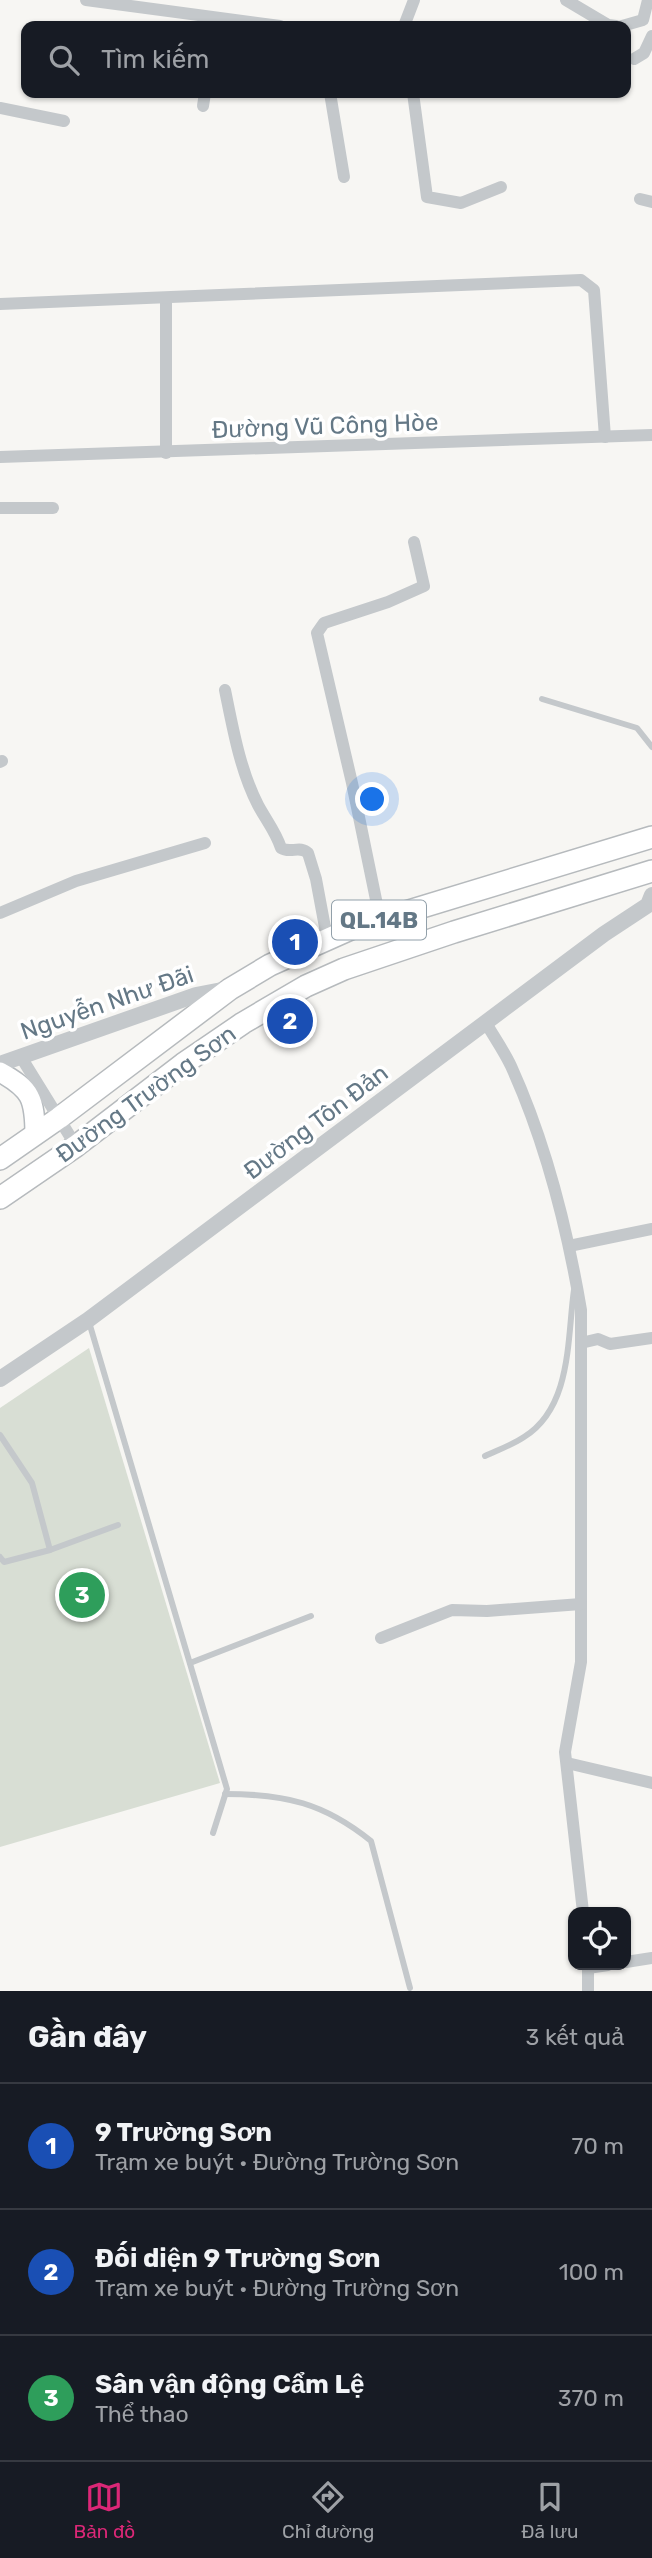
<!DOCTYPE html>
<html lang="vi">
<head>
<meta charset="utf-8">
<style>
  body { margin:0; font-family:Rubik,sans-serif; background:#20242c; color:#f1f3f6 }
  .controls { position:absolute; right:21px; bottom:21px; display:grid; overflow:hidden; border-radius:14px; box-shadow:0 2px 5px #0004 }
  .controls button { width:63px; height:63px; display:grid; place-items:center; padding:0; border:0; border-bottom:2px solid #363941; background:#171b24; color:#f1f3f6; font:35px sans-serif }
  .you { position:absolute; left:373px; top:800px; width:24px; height:24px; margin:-18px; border:5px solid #fff; border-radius:50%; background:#1a73e8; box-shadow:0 0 0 10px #1a73e833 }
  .badge { display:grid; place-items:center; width:46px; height:46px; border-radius:50%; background:#db2777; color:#fff; font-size:23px; font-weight:700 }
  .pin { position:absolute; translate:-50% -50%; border:4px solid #fff; box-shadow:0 2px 7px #0006 }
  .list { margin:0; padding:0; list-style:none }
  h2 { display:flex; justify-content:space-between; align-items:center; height:91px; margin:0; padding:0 28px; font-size:30px }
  h2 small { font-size:23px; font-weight:400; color:#9ea1a6 }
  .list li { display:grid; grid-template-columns:46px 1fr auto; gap:21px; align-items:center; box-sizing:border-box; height:126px; padding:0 28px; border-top:2px solid #363941 }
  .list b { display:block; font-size:26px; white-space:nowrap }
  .list p { margin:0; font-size:23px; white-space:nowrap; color:#9ea1a6 }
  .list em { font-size:23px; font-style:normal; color:#9ea1a6 }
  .icon { flex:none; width:38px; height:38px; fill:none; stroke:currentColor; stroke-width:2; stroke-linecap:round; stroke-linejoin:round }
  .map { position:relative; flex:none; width:652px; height:1991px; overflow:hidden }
  .search { position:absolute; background:#171b24; box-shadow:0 2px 5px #0004; left:21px; right:21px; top:21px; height:77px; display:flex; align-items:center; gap:18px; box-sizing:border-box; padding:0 24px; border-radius:14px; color:#9ea1a6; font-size:26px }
  .sheet { height:469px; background:#171b24 }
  nav { display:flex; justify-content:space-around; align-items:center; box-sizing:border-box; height:98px; border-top:2px solid #363941; background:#171b24; font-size:19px; color:#9ea1a6 }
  nav a { display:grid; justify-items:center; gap:4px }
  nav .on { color:#db2777 }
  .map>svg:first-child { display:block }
  .garden { fill:#d8ded4 }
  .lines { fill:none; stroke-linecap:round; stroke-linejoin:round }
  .primary-casing { stroke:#b5babe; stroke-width:22 }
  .trunk-casing { stroke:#b6babd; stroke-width:24 }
  .service { stroke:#c4c8cb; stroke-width:6 }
  .minor { stroke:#c4c8cb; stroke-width:12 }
  .tertiary { stroke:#c4c8cb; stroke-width:16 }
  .primary { stroke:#fff; stroke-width:19 }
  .trunk { stroke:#fff; stroke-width:21 }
  .labels { text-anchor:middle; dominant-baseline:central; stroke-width:7; stroke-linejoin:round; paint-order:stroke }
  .shield { fill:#fff; stroke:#92a0aa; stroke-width:2 }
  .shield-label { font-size:23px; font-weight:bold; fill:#647886 }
  .street-label { font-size:24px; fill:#647886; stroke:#fff }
</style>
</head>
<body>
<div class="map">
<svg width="652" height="1991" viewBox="0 0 652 1991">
  <rect width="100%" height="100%" fill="#f7f6f3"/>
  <polygon class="garden" points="89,1348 220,1783 0,1847 0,1408"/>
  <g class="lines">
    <defs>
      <path id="primary" d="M0 1072C31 1089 35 1099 35 1135"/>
      <g id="trunk">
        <polyline points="0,1159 59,1118 230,989 270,965 353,928 652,837"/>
        <polyline points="0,1198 76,1146 183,1064 243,1023 306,986 344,969 454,932 652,871"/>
      </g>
    </defs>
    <use href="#primary" class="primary-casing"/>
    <use href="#trunk" class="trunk-casing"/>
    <g class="service">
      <polyline points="542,699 637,728 652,747"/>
      <polyline points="89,1322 227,1789 213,1833"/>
      <polyline points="0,1435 32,1483 50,1550 118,1525"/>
      <path d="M485 1456C498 1450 512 1445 524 1437 572 1407 567 1339 574 1290"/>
      <polyline points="0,1557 4,1562 50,1550"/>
      <polyline points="190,1663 311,1616"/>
      <path d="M225 1794C285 1794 324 1803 371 1841L410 1988"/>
    </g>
    <g class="minor">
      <polyline points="86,0 280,26"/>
      <polyline points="566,0 608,25 616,26"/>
      <polyline points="404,26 414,0"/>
      <polyline points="622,26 643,20 648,0"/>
      <polyline points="634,59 644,53 652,36"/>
      <polyline points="330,93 344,177"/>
      <polyline points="413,93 427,197 461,203 501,187"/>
      <polyline points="203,106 205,93"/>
      <polyline points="0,108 64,121"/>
      <polyline points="640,199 652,202"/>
      <polyline points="166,298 166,453"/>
      <polyline points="0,304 581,280 594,290 605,437"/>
      <polyline points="0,457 652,435"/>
      <polyline points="0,508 53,508"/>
      <path d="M225 690C233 729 240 770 258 805 266 820 276 832 281 848 290 854 300 845 308 853L316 879 327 938"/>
      <polyline points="0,762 2,761"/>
      <polyline points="0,913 76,881 205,843"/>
      <polyline points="380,919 352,783 317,633 324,623 388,602 424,586 414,542"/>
      <path d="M486 1023C494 1037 504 1051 511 1066 546 1143 567 1227 581 1310V1662L565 1752 583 1912"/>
      <polyline points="21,1057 76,1146"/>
      <polyline points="569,1246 652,1229"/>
      <polyline points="581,1343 598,1339 610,1344 652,1338"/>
      <polyline points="381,1638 452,1610 487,1611 581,1604"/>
      <polyline points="567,1763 652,1783"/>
      <polyline points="626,1962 652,1958"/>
      <polyline points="588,1965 588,1991"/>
      <polyline points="588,1968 608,1965"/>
    </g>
    <g class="tertiary">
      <polyline points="0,1064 196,995 227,989"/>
      <polyline points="0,1379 88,1320 604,934 648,905 652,895"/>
    </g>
    <use href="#primary" class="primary"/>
    <use href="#trunk" class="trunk"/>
  </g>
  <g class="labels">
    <rect class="shield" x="332" y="900.5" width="94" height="39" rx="5"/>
    <g class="shield-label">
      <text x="379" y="920">QL.14B</text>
    </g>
    <g class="street-label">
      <text transform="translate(325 426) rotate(-2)">Đường Vũ Công Hòe</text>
      <text transform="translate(107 1003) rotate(-19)">Nguyễn Như Đãi</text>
      <text transform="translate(146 1094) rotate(-36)">Đường Trường Sơn</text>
      <text transform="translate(316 1122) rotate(-37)">Đường Tôn Đản</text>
    </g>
  </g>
</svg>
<div class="controls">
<button><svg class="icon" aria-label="locate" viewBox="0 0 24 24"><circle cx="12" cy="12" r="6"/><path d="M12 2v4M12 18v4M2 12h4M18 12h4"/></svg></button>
</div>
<div class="you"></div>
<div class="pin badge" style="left:295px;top:942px;background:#1a4fb4">1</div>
<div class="pin badge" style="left:290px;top:1021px;background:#1a4fb4">2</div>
<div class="pin badge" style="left:82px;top:1595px;background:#2e9e5b">3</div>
<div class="search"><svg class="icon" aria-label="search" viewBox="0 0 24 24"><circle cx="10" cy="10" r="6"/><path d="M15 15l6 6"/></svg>Tìm kiếm</div>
</div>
<section class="sheet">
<h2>Gần đây<small>3 kết quả</small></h2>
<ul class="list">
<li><span class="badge" style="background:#1a4fb4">1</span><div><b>9 Trường Sơn</b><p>Trạm xe buýt · Đường Trường Sơn</p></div><em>70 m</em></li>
<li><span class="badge" style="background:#1a4fb4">2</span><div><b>Đối diện 9 Trường Sơn</b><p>Trạm xe buýt · Đường Trường Sơn</p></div><em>100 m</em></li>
<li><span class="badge" style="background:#2e9e5b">3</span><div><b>Sân vận động Cẩm Lệ</b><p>Thể thao</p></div><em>370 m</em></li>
</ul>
</section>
<nav>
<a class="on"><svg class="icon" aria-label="map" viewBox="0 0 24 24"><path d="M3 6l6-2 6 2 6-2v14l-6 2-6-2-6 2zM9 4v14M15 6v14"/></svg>Bản đồ</a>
<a><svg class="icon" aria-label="directions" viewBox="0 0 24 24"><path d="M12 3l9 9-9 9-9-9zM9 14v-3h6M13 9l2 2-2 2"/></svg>Chỉ đường</a>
<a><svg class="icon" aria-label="saved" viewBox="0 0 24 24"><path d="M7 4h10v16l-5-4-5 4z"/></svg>Đã lưu</a>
</nav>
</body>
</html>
